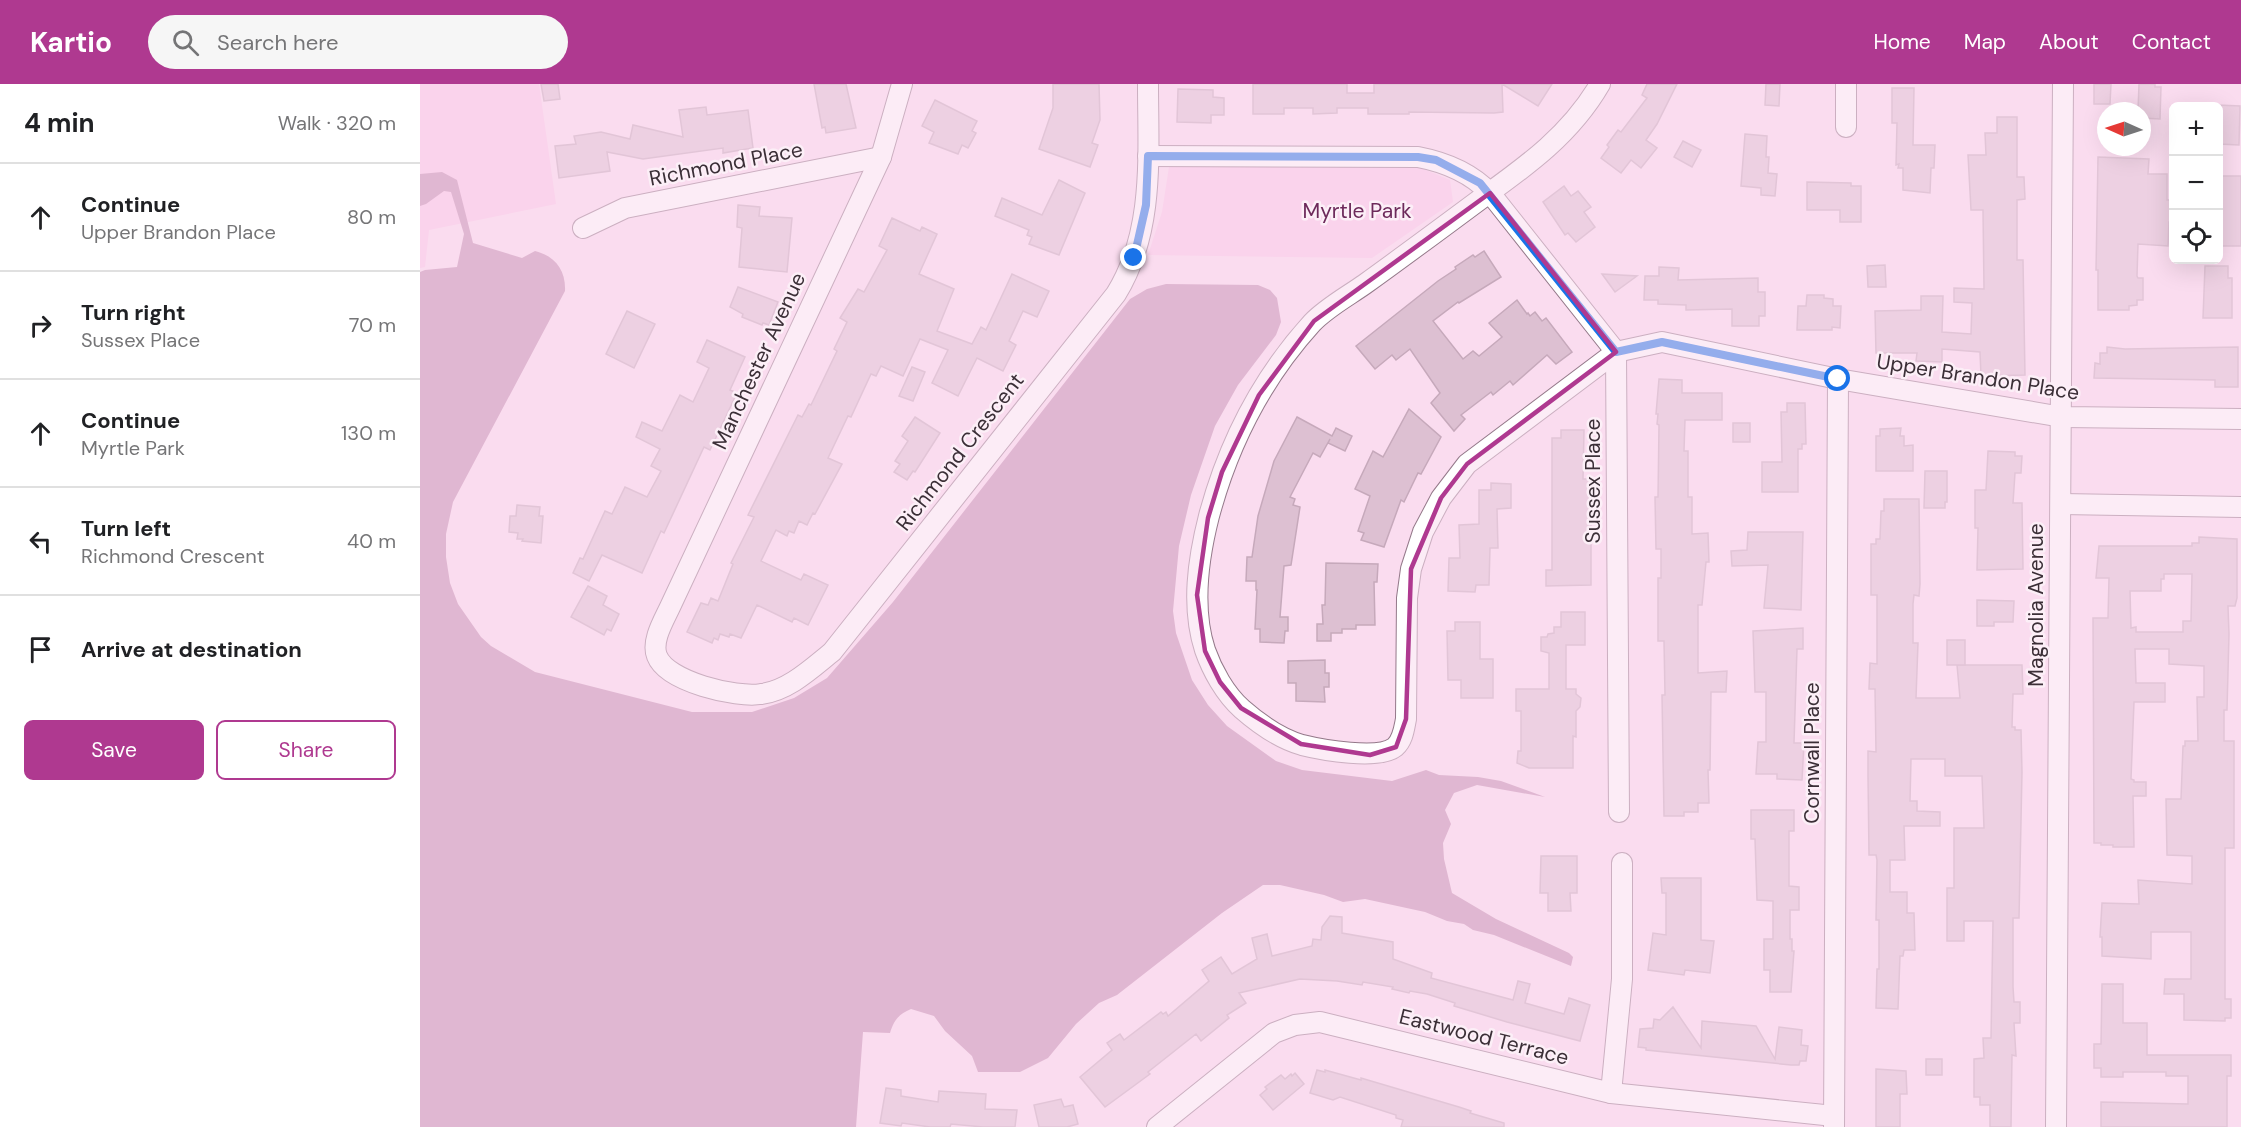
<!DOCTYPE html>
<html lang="en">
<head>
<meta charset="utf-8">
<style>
  body { margin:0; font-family:"DM Sans",sans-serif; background:#f6f6f6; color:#202124 }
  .controls { position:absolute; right:18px; top:18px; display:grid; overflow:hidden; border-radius:9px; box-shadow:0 6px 24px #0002 }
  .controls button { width:54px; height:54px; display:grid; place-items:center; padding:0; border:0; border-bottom:2px solid #e0e0e0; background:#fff; color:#202124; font:30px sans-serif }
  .compass { position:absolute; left:1677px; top:18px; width:54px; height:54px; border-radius:50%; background:#fff; box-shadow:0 6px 24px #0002; rotate:273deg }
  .stop { position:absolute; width:18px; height:18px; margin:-14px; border:4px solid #1a73e8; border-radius:50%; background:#fff }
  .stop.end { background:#1a73e8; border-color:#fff; box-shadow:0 2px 6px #0008 }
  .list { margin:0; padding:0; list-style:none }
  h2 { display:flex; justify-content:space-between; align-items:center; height:78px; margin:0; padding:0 24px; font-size:26px }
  h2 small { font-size:20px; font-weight:400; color:#757577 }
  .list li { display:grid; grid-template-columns:39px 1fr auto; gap:18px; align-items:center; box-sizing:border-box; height:108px; padding:0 24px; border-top:2px solid #e0e0e0 }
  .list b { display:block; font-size:22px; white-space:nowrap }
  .list p { margin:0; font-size:20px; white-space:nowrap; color:#757577 }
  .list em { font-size:20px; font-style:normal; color:#757577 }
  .actions { display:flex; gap:12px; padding:18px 24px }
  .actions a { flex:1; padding:14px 0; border:2px solid #af3990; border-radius:9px; text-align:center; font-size:21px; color:#af3990 }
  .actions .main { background:#af3990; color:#fff }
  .icon { flex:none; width:33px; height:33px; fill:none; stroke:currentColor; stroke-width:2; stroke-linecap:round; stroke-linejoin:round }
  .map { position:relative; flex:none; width:1821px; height:1043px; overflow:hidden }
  header { display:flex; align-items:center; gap:36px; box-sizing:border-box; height:84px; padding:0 30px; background:#af3990; color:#fff }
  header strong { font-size:28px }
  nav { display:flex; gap:33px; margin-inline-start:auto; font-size:21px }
  .search { width:420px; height:54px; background:#f6f6f6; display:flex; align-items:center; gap:15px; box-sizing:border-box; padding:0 21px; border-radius:33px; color:#757577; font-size:22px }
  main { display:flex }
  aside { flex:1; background:#fff }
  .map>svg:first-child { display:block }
  .green { fill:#fac7e8 }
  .water { fill:#c28aaf }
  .building { fill:#ddc0d2; stroke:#c6a9bb; stroke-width:1.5; fill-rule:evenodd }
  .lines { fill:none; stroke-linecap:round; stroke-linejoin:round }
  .minor-casing { stroke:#94798a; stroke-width:22 }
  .minor { stroke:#fff; stroke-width:20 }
  .route { stroke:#1a73e8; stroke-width:8 }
  .marked { fill:none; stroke:#af3990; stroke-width:4.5; stroke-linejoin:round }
  .labels { text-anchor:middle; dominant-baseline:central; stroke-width:5; stroke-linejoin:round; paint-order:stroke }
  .street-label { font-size:21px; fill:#3b2f37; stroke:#fceff7 }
  .park-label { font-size:21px; fill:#6d2a5b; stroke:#fceff7 }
</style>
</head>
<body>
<header>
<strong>Kartio</strong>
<div class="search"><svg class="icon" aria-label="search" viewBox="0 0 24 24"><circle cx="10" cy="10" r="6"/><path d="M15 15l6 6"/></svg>Search here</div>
<nav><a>Home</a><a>Map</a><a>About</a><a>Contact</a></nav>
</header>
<main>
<aside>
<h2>4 min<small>Walk · 320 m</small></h2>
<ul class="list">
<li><svg class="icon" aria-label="ahead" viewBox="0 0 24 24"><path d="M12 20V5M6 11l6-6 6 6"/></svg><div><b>Continue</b><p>Upper Brandon Place</p></div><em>80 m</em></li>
<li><svg class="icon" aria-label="right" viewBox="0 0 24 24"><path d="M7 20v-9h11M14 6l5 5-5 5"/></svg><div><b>Turn right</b><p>Sussex Place</p></div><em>70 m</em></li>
<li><svg class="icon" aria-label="ahead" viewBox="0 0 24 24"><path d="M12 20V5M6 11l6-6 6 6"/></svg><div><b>Continue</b><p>Myrtle Park</p></div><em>130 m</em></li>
<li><svg class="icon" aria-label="left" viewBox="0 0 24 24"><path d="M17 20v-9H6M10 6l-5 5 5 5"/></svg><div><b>Turn left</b><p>Richmond Crescent</p></div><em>40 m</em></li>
<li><svg class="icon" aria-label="arrive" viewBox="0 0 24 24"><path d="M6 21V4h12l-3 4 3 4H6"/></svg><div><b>Arrive at destination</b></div></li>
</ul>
<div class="actions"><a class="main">Save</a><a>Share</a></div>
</aside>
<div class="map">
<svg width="1821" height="1043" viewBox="0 0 1821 1043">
  <rect width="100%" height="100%" fill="#fadcef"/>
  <g class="green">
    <polygon points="0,0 119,0 136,120 9,146 5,183 0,184"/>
    <polygon points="989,79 1030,96 1033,118 952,174 728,171 742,128 749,83"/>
  </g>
  <path class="water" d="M22 88 37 96 53 159 102 174 115 167C135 172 146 186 145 207L33 418 26 450V473L30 499 38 520 61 553 71 562 115 588 272 628H332L374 614 407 594 473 518 710 215 727 205 746 200 838 201 850 206 857 214 861 238 856 251 818 301 795 342 771 411 759 462 753 527 756 549 772 596 788 621 807 642 856 677 882 686 972 697 1006 686 1019 691 1058 693 1081 697 1125 713 1057 701 1034 709 1025 726 1031 740 1023 759 1024 775 1032 809 1076 835 1149 869 1153 873 1151 882 1074 851 1053 846 1044 840 1027 837 1005 828 945 815 923 818 904 811 860 801H843L802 829 697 911 679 919 656 940 628 974 600 988H558L552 972 525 947 514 932 491 925C479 930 474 936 470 949L443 948 436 1043H0V188L5 186 37 183 44 150 31 108 24 107 6 120 0 122V90Z"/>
  <g class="building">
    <polygon points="121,0 138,0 140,15 124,17"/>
    <polygon points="394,0 426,0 436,44 406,49 405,43 402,44"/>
    <polygon points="633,0 679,0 680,36 672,59 678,61 670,83 619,65 633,24"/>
    <polygon points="833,0 927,0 927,9 954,9 954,0 1132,0 1118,22 1082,0 1083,28 1074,29 989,28 989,30 948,30 948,24 917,24 917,29 893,30 893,24 864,24 864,30 833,30"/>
    <polygon points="1227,0 1257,0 1237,40 1226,56 1237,64 1221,84 1211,76 1201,89 1181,74 1189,63 1187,61 1198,46 1201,48 1227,14 1222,11"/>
    <polygon points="1346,0 1360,0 1359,22 1345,21"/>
    <polygon points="1674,0 1691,0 1690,20 1674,20"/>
    <polygon points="1719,0 1735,0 1735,3 1741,3 1740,35 1722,34 1722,27 1718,27"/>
    <polygon points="1472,4 1494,4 1493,61 1515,61 1514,84 1511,84 1510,109 1483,106 1483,84 1478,84 1479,80 1476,81 1477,39 1472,39"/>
    <polygon points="758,5 793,6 793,13 804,14 804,31 791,31 791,39 757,38"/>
    <polygon points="515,16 557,37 552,47 556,49 548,64 542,61 538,70 509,59 514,48 502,42"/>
    <polygon points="1798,21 1820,22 1819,61 1798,60"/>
    <polygon points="286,23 287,31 328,26 333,64 303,69 303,64 223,75 187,68 190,87 139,94 135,62 156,60 154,52 181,48 210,55 213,41 263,53 259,26"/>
    <polygon points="1577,33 1597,33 1597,93 1604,93 1605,115 1597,116 1597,176 1603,176 1605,291 1561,292 1560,268 1522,265 1522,278 1496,277 1497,269 1456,269 1455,227 1501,226 1501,212 1523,212 1522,248 1551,250 1552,219 1534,218 1534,204 1564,205 1563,126 1551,126 1548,71 1566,71 1565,49 1577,49"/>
    <polygon points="1325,50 1347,52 1346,73 1349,73 1348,89 1357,90 1355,112 1341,111 1341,104 1321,102"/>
    <polygon points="1263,57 1281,66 1272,83 1254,73"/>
    <polygon points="1678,73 1729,75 1728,90 1747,90 1747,116 1754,116 1754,138 1749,138 1748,162 1718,160 1717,192 1718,194 1723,194 1723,216 1717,216 1717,221 1709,222 1709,226 1678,226 1678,186 1676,186"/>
    <rect x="1798" y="92" width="23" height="70"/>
    <polygon points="639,96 665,109 639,171 609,160 612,153 607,151 609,146 575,132 582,114 622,131"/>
    <polygon points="1387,98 1431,99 1431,102 1441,102 1441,138 1420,138 1420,126 1387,126"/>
    <polygon points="1144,102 1151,112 1158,107 1171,123 1164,128 1175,143 1156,158 1148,149 1145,151 1123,118"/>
    <polygon points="318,121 340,123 339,132 372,134 367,188 319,183 322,144 317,143"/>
    <polygon points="472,134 500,147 502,143 517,150 499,190 534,205 517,247 552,260 561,243 566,246 592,190 629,207 617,233 603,227 589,257 596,261 583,287 557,274 538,312 512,299 528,266 500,255 483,292 461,282 456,292 451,290 431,333 428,332 408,374 422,380 395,430 393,429 387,441 379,437 374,449 369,447 367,452 356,446 341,477 381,496 384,490 408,501 388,541 374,534 372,538 337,521 321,554 310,550 309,553 300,550 298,556 294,554 292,559 267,548 281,519 288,521 291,514 298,517 313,480 311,479 334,433 328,431 378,331 382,333 389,320 391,321 417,267 414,265 427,238 420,234 438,205 444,208 467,166 459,162"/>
    <polygon points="1064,167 1081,193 1039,219 1038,218 1013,237 1043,275 1053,267 1059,272 1082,253 1069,239 1097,216 1107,230 1108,229 1110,232 1115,228 1122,237 1126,234 1152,268 1136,280 1127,271 1093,301 1090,297 1073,311 1071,308 1041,331 1045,335 1034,347 1011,319 1020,309 990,265 976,276 972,271 955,285 936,262 1018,197 1036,185 1035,183 1053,171 1055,173"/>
    <polygon points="1465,181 1466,203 1448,203 1447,182"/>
    <polygon points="1785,182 1808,182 1808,194 1812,194 1812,234 1783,234"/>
    <polygon points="1239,183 1259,184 1258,196 1338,194 1338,208 1345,208 1345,232 1339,232 1339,242 1312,242 1312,225 1266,226 1266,221 1238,220 1238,216 1224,216 1225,192 1239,192"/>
    <polygon points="1182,190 1217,192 1195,208"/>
    <polygon points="318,203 358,218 349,241 343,239 342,241 322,233 323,230 310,223"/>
    <polygon points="1387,211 1404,211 1404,214 1413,215 1413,222 1421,222 1420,244 1412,243 1412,246 1377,246 1378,222 1386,222"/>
    <polygon points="207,227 235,240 214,284 186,270"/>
    <polygon points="287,256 325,273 310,306 317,309 290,366 284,363 244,449 241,447 222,489 182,471 169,497 153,489 160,474 163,475 185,427 192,430 205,403 227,413 241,387 231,382 240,365 216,353 222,338 242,347 260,311 273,318 289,284 277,278"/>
    <polygon points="1687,263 1705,265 1818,263 1818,303 1795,303 1795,296 1674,294 1675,279 1680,280 1680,269 1687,269"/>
    <polygon points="492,283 505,288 493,317 479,312"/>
    <polygon points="1239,295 1262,296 1262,309 1302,309 1302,336 1265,336 1264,367 1268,367 1268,413 1272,413 1272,450 1288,449 1289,478 1286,478 1282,521 1278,521 1278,589 1307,587 1306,608 1291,608 1290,686 1288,686 1289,719 1278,719 1278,728 1264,728 1264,732 1244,732 1242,611 1245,611 1244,557 1238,557 1238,494 1241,494 1241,465 1236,465 1235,413 1238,413 1239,341 1237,340 1238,330 1236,330"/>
    <polygon points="1367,319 1385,319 1386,360 1382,360 1382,365 1378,365 1378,408 1342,408 1342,378 1362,378 1361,328 1367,328"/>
    <polygon points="989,325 1021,353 1001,390 998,389 984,418 981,416 964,463 941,456 944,449 938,447 950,412 935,405 953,367 963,373"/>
    <polygon points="495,333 520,349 495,388 493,387 487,396 474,388 480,380 475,377 488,357 482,352"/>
    <polygon points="877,333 912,352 916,344 932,352 925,367 908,359 910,355 900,373 893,369 870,413 875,415 873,421 880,423 871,481 864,482 860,533 868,533 868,547 865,547 864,559 840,558 840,545 835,545 837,506 836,506 836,497 826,497 827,473 832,473 838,432 854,377"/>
    <rect x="1313" y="339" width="17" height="19"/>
    <polygon points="1481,344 1480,352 1484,352 1484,362 1493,361 1493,387 1456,387 1456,352 1460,352 1460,345"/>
    <polygon points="1141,346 1164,346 1163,395 1171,395 1171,501 1126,502 1126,486 1132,486 1132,354 1141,354"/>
    <polygon points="1568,367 1595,368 1595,372 1602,372 1601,389 1595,389 1593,419 1602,419 1603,485 1557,486 1558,444 1555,444 1555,406 1566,406"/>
    <polygon points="1505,387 1527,387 1527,418 1525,418 1525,424 1504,424"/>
    <polygon points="1071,399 1091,400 1091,424 1077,425 1078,464 1070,464 1069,501 1056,501 1055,508 1028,507 1029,474 1040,474 1039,441 1059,440 1059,406 1071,406"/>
    <polygon points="1464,415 1499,415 1500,500 1499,512 1494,511 1493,520 1493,559 1498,559 1496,614 1540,614 1537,581 1602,581 1603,610 1593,610 1592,643 1595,643 1595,646 1601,646 1602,688 1599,834 1593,834 1593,903 1594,918 1600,918 1600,939 1594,939 1596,972 1592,971 1591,1043 1570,1043 1570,1021 1560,1021 1560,1013 1554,1013 1554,975 1564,974 1563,954 1571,954 1573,837 1544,837 1544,857 1527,857 1527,804 1534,804 1534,744 1564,744 1562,692 1525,692 1525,675 1491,675 1490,717 1497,717 1497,727 1520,728 1520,742 1484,742 1485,776 1470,776 1470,808 1487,808 1487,829 1494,829 1495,866 1484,866 1483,872 1480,872 1478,925 1456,924 1457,885 1459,885 1459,836 1456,836 1457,776 1456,771 1449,771 1448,692 1448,667 1456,668 1455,605 1449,605 1450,579 1457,580 1457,511 1451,511 1451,460 1456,460 1456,455 1460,455 1461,427 1464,427"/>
    <polygon points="97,421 120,423 119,432 123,432 121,459 102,457 103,455 97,455 98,449 89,448 90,432 96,432"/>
    <polygon points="1328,448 1383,448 1381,526 1344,524 1348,481 1312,482 1311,467 1327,466"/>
    <path d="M1779 453 1817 455V514L1815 522H1808L1809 550 1807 626H1804V657H1814V764H1805V915H1811V934H1805V937L1764 936V910H1744L1745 895H1771V848H1731V875L1682 872V853H1680L1682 819 1719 820 1718 796 1772 800V772L1747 771 1746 715H1761L1763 662H1765V657H1778L1777 613H1784V582L1749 580V565H1715L1716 599H1745V618H1714L1711 695 1714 696V698H1726V712H1713L1714 763H1693V761H1681V759H1674L1673 534H1688L1689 494H1676L1679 462H1772V459H1779ZM1744 490H1772L1771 537H1763V548H1716V543L1711 544 1710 507H1741V495H1744Z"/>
    <polygon points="906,479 958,480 957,498 954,498 955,541 936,541 936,545 922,545 922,549 911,549 911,557 897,557 897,540 903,540 902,521 905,521"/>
    <polygon points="168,502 187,512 183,521 199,530 191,547 187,545 184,551 151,533"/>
    <polygon points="1557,516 1594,517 1593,538 1574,538 1574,542 1557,542"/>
    <polygon points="1141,528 1165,528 1165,561 1146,561 1146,605 1156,605 1156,610 1161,614 1160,623 1156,627 1156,653 1153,652 1153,684 1109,684 1097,679 1098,667 1101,667 1101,627 1096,627 1096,605 1129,605 1129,569 1121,567 1121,553 1127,553 1128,550 1134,549 1134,543 1141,543"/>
    <polygon points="1035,538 1060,538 1060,575 1073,575 1073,614 1041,614 1041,596 1028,596 1027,547 1035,547"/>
    <polygon points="1383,544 1383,565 1377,565 1374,659 1384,659 1382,696 1357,695 1357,690 1336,690 1338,658 1346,658 1346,608 1335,608 1333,547"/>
    <rect x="1527" y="556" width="18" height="25"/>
    <polygon points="905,576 905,589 909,589 909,603 904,603 905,618 876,617 876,599 868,599 868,577"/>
    <polygon points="1331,726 1374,726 1374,747 1369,747 1369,802 1379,803 1379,826 1370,826 1370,855 1372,855 1372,867 1374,867 1371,908 1350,908 1350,886 1344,886 1344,855 1353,855 1353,817 1337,816 1335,755 1331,755"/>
    <polygon points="1121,772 1157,772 1157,809 1150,809 1151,827 1128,827 1128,809 1120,809"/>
    <polygon points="1241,794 1281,794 1281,856 1294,857 1290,889 1265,886 1264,891 1228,886 1233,849 1246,851 1246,809 1242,809"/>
    <polygon points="910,832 922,833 922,849 973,858 973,875 1012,889 1011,894 1093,916 1098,897 1110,900 1105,919 1144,930 1149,914 1170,921 1160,957 1087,938 1034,922 1035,919 1007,910 990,907 989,909 972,905 973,903 943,898 942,901 917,897 880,895 819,909 826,919 807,931 809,934 781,957 776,950 728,988 730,990 685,1023 660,993 692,966 687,959 700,950 704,956 741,928 743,930 746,928 748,932 789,897 782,886 801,873 812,890 837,875 832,854 847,850 852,872 892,862 893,855 901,856 902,843"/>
    <polygon points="1682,900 1703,900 1703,939 1727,939 1727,971 1811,971 1811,992 1807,992 1807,1043 1681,1043 1681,1018 1768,1020 1768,992 1746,992 1746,988 1703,988 1703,993 1681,993 1681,984 1674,984 1674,960 1681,960"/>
    <polygon points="1253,923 1281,964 1282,937 1336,942 1355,975 1359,943 1382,946 1381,961 1388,962 1386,977 1380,977 1379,981 1371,981 1226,966 1226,964 1218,963 1220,945 1233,944 1234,935 1240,936"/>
    <rect x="1506" y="975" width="16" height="16"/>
    <polygon points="1456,985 1486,987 1487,1010 1480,1010 1480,1043 1456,1043"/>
    <polygon points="897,986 905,988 905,986 941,996 941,994 1039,1023 1051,1027 1050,1029 1084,1039 1084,1043 981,1043 983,1036 976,1034 976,1031 920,1013 913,1016 890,1009"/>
    <polygon points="875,989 884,1000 853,1026 840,1011 847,1005 845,1003 861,991 865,995 871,990 872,992"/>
    <polygon points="466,1004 481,1006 481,1012 518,1018 519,1007 566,1010 565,1025 597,1026 595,1043 563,1043 531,1040 530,1043 510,1043 482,1039 481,1042 460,1039"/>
    <polygon points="641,1015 644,1023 653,1021 658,1040 647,1043 619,1043 614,1021"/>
  </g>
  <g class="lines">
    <defs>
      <g id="minor">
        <path d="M482 0 461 73 250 523C244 536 231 557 237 572 247 598 316 614 341 610 368 607 392 584 412 568L696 210C735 147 728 71 728 0"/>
        <path d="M1180 0C1151 50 1108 81 1062 114 1023 143 984 172 945 200 928 212 906 224 892 239 842 294 808 361 789 432 778 475 771 523 785 566 792 586 805 610 822 625 838 639 861 655 882 661 902 666 959 676 975 663 983 656 984 645 986 635L987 514 991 485 1003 448 1021 414 1047 380 1196 268 1242 258 1418 295 1642 333 1821 335"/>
        <polyline points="1426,43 1426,0"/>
        <path d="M728 72 998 73C1024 78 1051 89 1070 109L1196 268 1199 728"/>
        <polyline points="163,144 205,124 461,73"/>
        <polyline points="1641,420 1821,423"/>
        <polyline points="1191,1009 1202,895 1202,779"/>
        <polyline points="737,1043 854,949 875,941 900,938 1191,1009 1414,1032"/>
        <polyline points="1414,1043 1418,295"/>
        <polyline points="1636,1043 1643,0"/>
      </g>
    </defs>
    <use href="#minor" class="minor-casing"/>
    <use href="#minor" class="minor"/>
  </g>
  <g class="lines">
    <polyline class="route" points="714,174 726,121 728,72 998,73 1016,76 1060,99 1196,268 1242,258 1418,295"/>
  </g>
  <path d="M0 0H1821V1043H0ZM1070 109 1196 268 1047 380 1021 414 991 485 986 635 976 663 950 671 881 660 821 624 800 598 785 567 777 511 788 434 802 388 839 311 894 237Z" fill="#fadcef" fill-opacity=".55" fill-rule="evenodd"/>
  <path class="marked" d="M1070 109 1196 268 1047 380 1021 414 991 485 986 635 976 663 950 671 881 660 821 624 800 598 785 567 777 511 788 434 802 388 839 311 894 237Z"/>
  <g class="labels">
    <g class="street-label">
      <text transform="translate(306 80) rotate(-11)">Richmond Place</text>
      <text transform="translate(339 277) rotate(-65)">Manchester Avenue</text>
      <text transform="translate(1558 293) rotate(9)">Upper Brandon Place</text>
      <text transform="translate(540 368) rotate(-52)">Richmond Crescent</text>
      <text transform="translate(1173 397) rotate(-90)">Sussex Place</text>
      <text transform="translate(1616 521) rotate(-90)">Magnolia Avenue</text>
      <text transform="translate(1392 669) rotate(-90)">Cornwall Place</text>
      <text transform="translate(1064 953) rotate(14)">Eastwood Terrace</text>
    </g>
    <g class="park-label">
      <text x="937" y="127">Myrtle Park</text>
    </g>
  </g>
</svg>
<div class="controls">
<button>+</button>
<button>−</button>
<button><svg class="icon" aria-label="locate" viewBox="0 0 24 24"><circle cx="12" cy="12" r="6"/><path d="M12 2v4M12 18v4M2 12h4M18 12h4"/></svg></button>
</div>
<svg class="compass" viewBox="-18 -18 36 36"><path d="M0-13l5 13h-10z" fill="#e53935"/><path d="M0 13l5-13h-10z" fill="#757577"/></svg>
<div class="stop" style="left:1418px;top:295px"></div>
<div class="stop end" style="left:714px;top:174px"></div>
</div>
</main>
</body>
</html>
